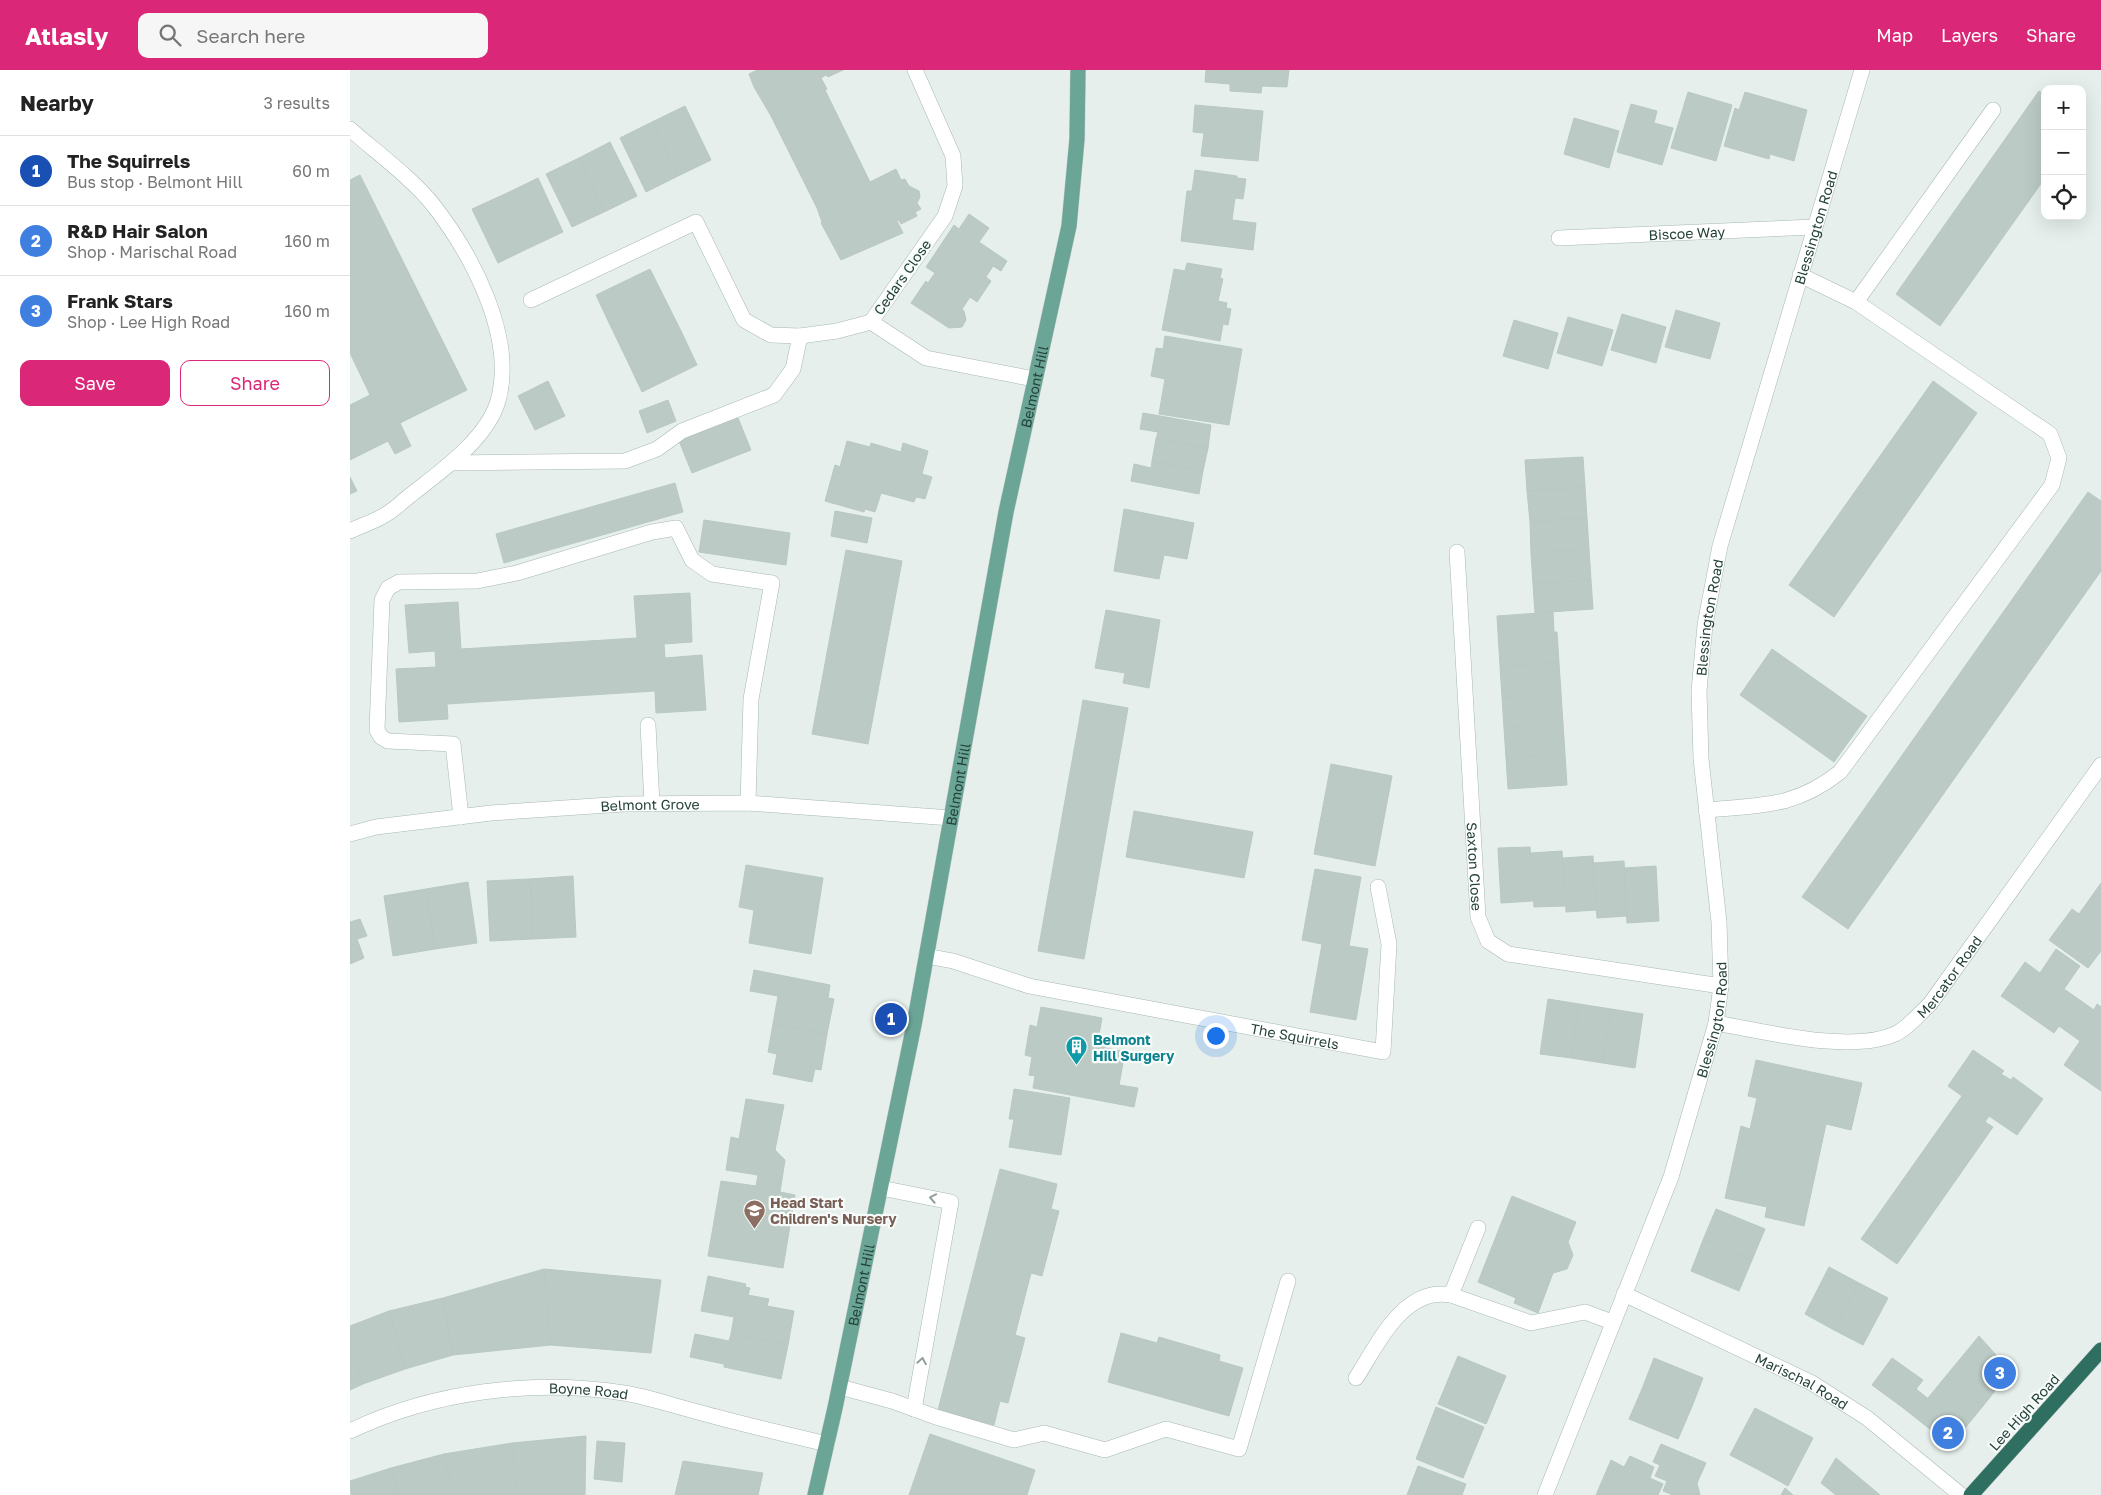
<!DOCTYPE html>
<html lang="en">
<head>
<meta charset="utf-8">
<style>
  body { margin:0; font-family:"Golos Text",sans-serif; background:#f6f6f6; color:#222 }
  .controls { position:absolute; right:15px; top:15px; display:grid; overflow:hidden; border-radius:10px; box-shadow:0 5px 20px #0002 }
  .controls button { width:45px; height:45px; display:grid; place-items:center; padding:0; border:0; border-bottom:1px solid #e0e0e0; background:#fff; color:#222; font:25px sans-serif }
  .you { position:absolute; left:865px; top:965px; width:18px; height:18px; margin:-12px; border:4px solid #fff; border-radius:50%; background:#1a73e8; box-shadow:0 0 0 8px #1a73e833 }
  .badge { display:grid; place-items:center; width:32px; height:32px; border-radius:50%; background:#db2777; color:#fff; font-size:16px; font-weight:700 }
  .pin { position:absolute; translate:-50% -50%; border:2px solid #fff; box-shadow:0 1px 5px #0006 }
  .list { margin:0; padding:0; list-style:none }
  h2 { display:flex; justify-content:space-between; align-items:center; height:65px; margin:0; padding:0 20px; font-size:21px }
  h2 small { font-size:16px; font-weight:400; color:#767676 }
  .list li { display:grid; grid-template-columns:32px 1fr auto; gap:15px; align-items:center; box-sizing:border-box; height:70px; padding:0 20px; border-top:1px solid #e0e0e0 }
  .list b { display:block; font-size:19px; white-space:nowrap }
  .list p { margin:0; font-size:16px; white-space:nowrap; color:#767676 }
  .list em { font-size:16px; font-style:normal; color:#767676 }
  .actions { display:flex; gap:10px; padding:15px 20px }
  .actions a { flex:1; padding:11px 0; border:1px solid #db2777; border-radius:10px; text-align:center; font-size:18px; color:#db2777 }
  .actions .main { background:#db2777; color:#fff }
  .icon { flex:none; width:28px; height:28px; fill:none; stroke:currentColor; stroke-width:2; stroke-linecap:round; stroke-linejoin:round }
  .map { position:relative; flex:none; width:1751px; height:1425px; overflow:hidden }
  header { display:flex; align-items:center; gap:30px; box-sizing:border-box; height:70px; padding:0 25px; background:#db2777; color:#fff }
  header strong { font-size:24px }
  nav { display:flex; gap:28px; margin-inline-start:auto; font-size:18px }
  .search { width:350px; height:45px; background:#f6f6f6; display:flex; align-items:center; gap:12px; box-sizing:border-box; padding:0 18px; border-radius:10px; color:#767676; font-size:19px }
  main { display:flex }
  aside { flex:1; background:#fff }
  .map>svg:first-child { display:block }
  .building { fill:#bbcac4; stroke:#b8c9c2 }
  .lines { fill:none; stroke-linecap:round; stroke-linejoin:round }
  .minor-casing { stroke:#a8b8b2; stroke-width:16 }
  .major-casing { stroke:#c2cac8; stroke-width:16 }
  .highway-casing { stroke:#c2cac8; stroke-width:16 }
  .minor { stroke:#fff; stroke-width:15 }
  .major { stroke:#6aa596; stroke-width:15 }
  .highway { stroke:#2f6f62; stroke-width:15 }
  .oneway { stroke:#92a09c }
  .labels { text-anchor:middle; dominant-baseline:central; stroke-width:4.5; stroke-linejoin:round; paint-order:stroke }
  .street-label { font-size:14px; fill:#24423a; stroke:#f7fbf9 }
  .culture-label { font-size:14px; font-weight:bold; fill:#0d838f; stroke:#f7fbf9; text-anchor:start }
  .education-label { font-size:14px; font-weight:bold; fill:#785e54; stroke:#f7fbf9; text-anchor:start }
</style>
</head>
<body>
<header>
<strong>Atlasly</strong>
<div class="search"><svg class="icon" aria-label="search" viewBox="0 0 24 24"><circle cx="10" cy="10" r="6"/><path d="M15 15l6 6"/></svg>Search here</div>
<nav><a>Map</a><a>Layers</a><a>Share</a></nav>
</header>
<main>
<aside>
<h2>Nearby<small>3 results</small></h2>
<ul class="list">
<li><span class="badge" style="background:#1a4fb4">1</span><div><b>The Squirrels</b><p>Bus stop · Belmont Hill</p></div><em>60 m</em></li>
<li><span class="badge" style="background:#3f7fe0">2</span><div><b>R&amp;D Hair Salon</b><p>Shop · Marischal Road</p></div><em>160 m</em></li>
<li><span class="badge" style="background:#3f7fe0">3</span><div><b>Frank Stars</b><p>Shop · Lee High Road</p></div><em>160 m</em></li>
</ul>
<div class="actions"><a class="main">Save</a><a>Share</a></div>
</aside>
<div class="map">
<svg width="1751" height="1425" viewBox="0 0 1751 1425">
  <rect width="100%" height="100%" fill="#e6efeb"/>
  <g class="building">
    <polygon points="407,0 493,0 478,7 476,5 471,8 477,19 475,20 520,112 546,99 551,110 555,109 559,116 569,121 570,127 567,133 571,139 565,142 567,146 551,154 549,150 547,151 553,163 491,190 471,153 472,152 467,138 421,46 404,17 399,4"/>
    <polygon points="856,0 939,0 937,17 912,16 911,23 880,21 880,14 855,12"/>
    <polygon points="1689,21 1695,25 1695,108 1590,256 1546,224"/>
    <polygon points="1338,22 1382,35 1366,91 1321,78"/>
    <polygon points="1395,22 1457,40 1444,91 1420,84 1419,89 1374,76 1385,38 1389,40"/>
    <polygon points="1281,34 1307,41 1304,53 1323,58 1312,95 1267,82"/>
    <polygon points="845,35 913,41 908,91 851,86 854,63 843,62"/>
    <polygon points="335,36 361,90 328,106 302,52"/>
    <polygon points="1224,48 1269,61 1259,98 1214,84"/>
    <polygon points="302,52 328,106 296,122 270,68"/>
    <polygon points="260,72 287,126 254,142 229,88"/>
    <polygon points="229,88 254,142 222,157 196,104"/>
    <polygon points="845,100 887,106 887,108 896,109 893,129 885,128 882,150 906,153 903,180 831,171 837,121 842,121"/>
    <polygon points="10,105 117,320 50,353 61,376 45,384 38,371 0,390 0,335 20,325 0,283 0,110"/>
    <polygon points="188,108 213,162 181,177 155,124"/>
    <polygon points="155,124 181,177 148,193 122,139"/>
    <polygon points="619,144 639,158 629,172 657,191 651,201 643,196 636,207 641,211 627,232 620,227 612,239 614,241 616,250 612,257 599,258 561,233 576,211 578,213 585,203 576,197 604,155 609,159"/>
    <polygon points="837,193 872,199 870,208 873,209 868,231 877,233 876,238 881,239 878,255 873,254 870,271 812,260 824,199 835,201"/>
    <polygon points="300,199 316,231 261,257 246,225"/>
    <polygon points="316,231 332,263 277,290 261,257"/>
    <polygon points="1326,240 1370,253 1360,289 1315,277"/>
    <polygon points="1272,244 1316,257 1306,293 1261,280"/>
    <polygon points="1218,247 1263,260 1252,296 1207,283"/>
    <polygon points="1164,250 1208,263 1198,299 1153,286"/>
    <polygon points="332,263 347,295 292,322 277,290"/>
    <polygon points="815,266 892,279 879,355 809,344 815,309 801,306 806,278 813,279"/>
    <polygon points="198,311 215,346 185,360 168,326"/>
    <polygon points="1583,311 1627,343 1484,547 1439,515"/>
    <polygon points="318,330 326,351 297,363 289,341"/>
    <polygon points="793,343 861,355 858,378 806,369 808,362 790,359"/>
    <polygon points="388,348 401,380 342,403 329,371"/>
    <polygon points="806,369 858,378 853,401 802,391"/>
    <polygon points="497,371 520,377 521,373 551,382 553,373 578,381 572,404 582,407 575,429 566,427 564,432 531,423 525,442 515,439 514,442 475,431 485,395 490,397"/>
    <polygon points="1233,387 1235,417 1177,421 1175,390"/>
    <polygon points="802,391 853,401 849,424 781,411 784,394 801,398"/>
    <polygon points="0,407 7,421 0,424"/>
    <polygon points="325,413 333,442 154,493 146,464"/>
    <polygon points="1235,417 1237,448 1180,452 1177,421"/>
    <polygon points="1738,422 1751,431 1751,501 1498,859 1452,827"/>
    <polygon points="774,439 844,453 837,489 814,485 809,509 764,501"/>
    <polygon points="485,441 522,448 517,473 481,466"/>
    <polygon points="1237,448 1239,479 1181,483 1180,452"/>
    <polygon points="354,450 440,463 436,495 349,482"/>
    <polygon points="1239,479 1241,510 1183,514 1181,483"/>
    <polygon points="496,480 552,491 518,674 462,664"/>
    <polygon points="1241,510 1243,539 1185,543 1183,514"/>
    <polygon points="340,523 342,572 314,574 315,588 352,585 356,640 306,643 305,621 97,634 98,649 49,652 46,599 86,597 85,581 59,583 55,535 108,532 111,579 287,568 284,526"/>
    <polygon points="756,540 810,550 799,618 773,613 775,603 745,598"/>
    <polygon points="1203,542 1204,562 1207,562 1209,593 1150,596 1147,546"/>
    <polygon points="1422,579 1517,646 1484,692 1390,625"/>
    <polygon points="1209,593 1211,623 1152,627 1150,596"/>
    <polygon points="1211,623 1213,654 1154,658 1152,627"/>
    <polygon points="733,630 778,638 734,889 688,881"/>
    <polygon points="1213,654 1215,684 1156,688 1154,658"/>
    <polygon points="1215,684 1217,715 1158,719 1156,688"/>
    <polygon points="981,694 1042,706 1025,796 964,784"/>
    <polygon points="784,741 903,762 894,808 776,787"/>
    <polygon points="1180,777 1183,831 1151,833 1148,778"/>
    <polygon points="1212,781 1215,836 1184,837 1181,783"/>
    <polygon points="1243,786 1246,840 1216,842 1213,788"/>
    <polygon points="1274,791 1277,846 1247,848 1243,793"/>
    <polygon points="396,795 473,808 461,884 399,873 404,840 389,837"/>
    <polygon points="1306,796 1309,851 1277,853 1274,798"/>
    <polygon points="965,799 1011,807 999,876 1018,879 1006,950 960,942 972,874 952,870"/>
    <polygon points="223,806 226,867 183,869 180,809"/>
    <polygon points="180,809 183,869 140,871 137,811"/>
    <polygon points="118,812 127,873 85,879 76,819"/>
    <polygon points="1751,813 1751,881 1738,898 1699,870 1722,839 1729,844"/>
    <polygon points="76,819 85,879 43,886 34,826"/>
    <polygon points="10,849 17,866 7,869 14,888 0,894 0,852"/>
    <polygon points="1706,879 1730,896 1714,919 1744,940 1747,934 1751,937 1751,1021 1714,995 1730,971 1709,956 1704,963 1651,926 1675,892 1690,903"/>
    <polygon points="404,900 480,915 478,928 484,929 477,964 423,954 428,926 400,921"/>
    <polygon points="1198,929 1229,934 1221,988 1190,984"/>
    <polygon points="1229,934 1261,939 1253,993 1221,988"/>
    <polygon points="691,937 752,948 747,976 775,982 769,1015 788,1018 784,1037 683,1018 685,1006 679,1005 682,987 675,985 680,955 687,957"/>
    <polygon points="1261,939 1293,944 1285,998 1253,993"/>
    <polygon points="423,954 477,964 471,1000 465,999 462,1012 423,1004 427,984 418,982"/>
    <polygon points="1623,980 1654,1001 1651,1004 1661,1010 1663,1007 1693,1029 1667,1065 1639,1046 1635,1052 1643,1057 1547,1194 1511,1169 1612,1026 1598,1016"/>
    <polygon points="1406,990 1512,1013 1501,1060 1476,1054 1454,1156 1415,1147 1417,1137 1375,1128 1391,1056 1400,1059 1407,1028 1398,1026"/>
    <polygon points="664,1019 720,1028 711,1085 659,1077 664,1049 659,1049"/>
    <polygon points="396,1029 434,1035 425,1080 435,1090 430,1122 445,1125 433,1198 358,1186 371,1111 406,1116 408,1105 376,1100 381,1067 389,1069"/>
    <polygon points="650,1099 707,1114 701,1139 709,1141 692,1206 681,1203 665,1265 675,1268 658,1333 650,1331 644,1355 588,1340"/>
    <polygon points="1162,1126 1226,1152 1218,1172 1223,1185 1217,1199 1203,1203 1188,1243 1164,1233 1166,1228 1128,1212"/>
    <polygon points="1366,1139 1415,1159 1402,1190 1353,1170"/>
    <polygon points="1353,1170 1402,1190 1389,1221 1341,1201"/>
    <polygon points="1479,1197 1509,1213 1484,1260 1455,1244"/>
    <polygon points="194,1199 201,1275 103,1285 93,1228"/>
    <polygon points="194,1199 311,1210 301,1283 201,1275"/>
    <polygon points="358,1206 396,1214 395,1217 400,1218 398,1225 419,1229 417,1236 444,1241 438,1275 381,1264 384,1247 351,1241"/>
    <polygon points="1509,1213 1538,1228 1513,1275 1484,1260"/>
    <polygon points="93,1228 103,1285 55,1299 39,1241"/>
    <polygon points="39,1241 55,1299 13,1314 0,1283 0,1256"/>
    <polygon points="771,1263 807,1273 809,1267 870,1285 869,1291 893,1298 879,1346 758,1312"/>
    <polygon points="345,1264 379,1271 381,1264 438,1275 431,1309 374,1297 374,1294 340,1287"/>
    <polygon points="1629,1266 1647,1286 1658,1305 1652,1312 1615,1283"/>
    <polygon points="0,1283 13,1314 0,1320"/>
    <polygon points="1615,1283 1652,1312 1633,1336 1596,1306"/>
    <polygon points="1108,1286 1156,1306 1136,1354 1088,1334"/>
    <polygon points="1304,1288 1353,1308 1341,1339 1292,1319"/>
    <polygon points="1542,1288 1573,1310 1552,1337 1522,1315"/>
    <polygon points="1596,1306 1633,1336 1615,1358 1578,1328"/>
    <polygon points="1292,1319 1341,1339 1328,1369 1279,1349"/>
    <polygon points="1566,1319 1615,1358 1600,1375 1552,1337"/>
    <polygon points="1086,1337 1134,1357 1113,1408 1066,1389"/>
    <polygon points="1405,1338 1434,1353 1409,1400 1380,1385"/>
    <polygon points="1434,1353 1463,1368 1438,1416 1409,1400"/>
    <polygon points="580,1364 685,1400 677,1425 559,1425"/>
    <polygon points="236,1366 235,1425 166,1425 162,1373"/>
    <polygon points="247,1371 275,1373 272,1412 244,1409"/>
    <polygon points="162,1373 166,1425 102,1425 94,1384"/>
    <polygon points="1311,1374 1356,1393 1347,1413 1350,1425 1323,1425 1313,1421 1317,1411 1305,1406 1310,1395 1303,1392"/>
    <polygon points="94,1384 102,1425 48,1425 41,1398"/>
    <polygon points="1280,1386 1304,1397 1300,1408 1313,1414 1308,1425 1246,1425 1261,1390 1274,1397"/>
    <polygon points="1486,1388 1530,1425 1486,1425 1471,1413"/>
    <polygon points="333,1391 413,1403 408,1425 325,1425"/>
    <polygon points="1068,1396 1116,1414 1112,1425 1057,1425"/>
    <polygon points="41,1398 48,1425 1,1425 0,1411"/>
    <polygon points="1435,1418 1443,1425 1431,1425"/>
  </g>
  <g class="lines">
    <defs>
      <g id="minor">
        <polyline points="565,0 603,86 605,116 595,146 521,252 576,288 684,309"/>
        <path d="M0 59C26 82 63 109 84 136 122 185 166 267 148 331 137 369 91 401 62 424 54 430 46 438 38 443 27 451 12 455 0 461"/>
        <path id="s1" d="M1209 168 1465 157"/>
        <polyline points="181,230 346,152 394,250 421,265 450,266 487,261 521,252"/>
        <polyline points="1506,232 1643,40"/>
        <polyline points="102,393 275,391 307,379 332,361 424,325 443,299 450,266"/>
        <path id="s2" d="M1107 482 1128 847 1138 871 1158 884 1371 916"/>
        <polyline points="298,655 302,734"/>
        <path d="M1356 740C1410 735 1445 738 1490 702L1702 415 1709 388 1700 364 1506 232 1450 205"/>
        <polyline points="111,747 103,674 38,671 31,667 27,660 32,530 38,518 49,512 127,511 167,503 302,462 326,458 342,490 362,504 422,513 401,629 398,733"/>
        <path id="s3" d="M0 764 26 757 141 743 274 734 398 733 601 748"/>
        <path id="s4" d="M576 886 603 891 679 916 1033 982 1039 874 1028 817"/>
        <path id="s5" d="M1366 953C1413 961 1500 984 1545 964 1557 959 1570 943 1580 934L1751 695"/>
        <polyline points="531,1118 601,1132 564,1339"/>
        <path id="s6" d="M1274 1224 1462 1313 1517 1348 1611 1425"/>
        <polyline points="1101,1225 1128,1158"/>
        <path d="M1006 1308C1027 1276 1053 1216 1101 1225L1181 1253 1235 1242 1262 1252"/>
        <polyline points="490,1317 542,1331 586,1347 664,1370 694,1363 755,1380 816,1359 889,1379 938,1211"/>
        <path id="s7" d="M0 1361C84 1321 183 1309 274 1323 299 1327 324 1336 348 1342 391 1354 434 1364 477 1374"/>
        <path id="s8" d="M1195 1425 1321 1107 1366 953 1371 916 1369 852 1351 689 1349 621 1355 555 1370 476 1512 0"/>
      </g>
      <g id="major">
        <path id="s9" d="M465 1425 485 1338 564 955 656 442 719 156 727 69 728 0"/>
      </g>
      <polyline id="highway" points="1621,1425 1751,1280"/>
    </defs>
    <use href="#minor" class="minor-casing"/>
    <use href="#major" class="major-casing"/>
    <use href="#highway" class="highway-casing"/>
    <use href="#minor" class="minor"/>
    <use href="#major" class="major"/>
    <use href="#highway" class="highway"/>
  </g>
  <defs><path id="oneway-chevron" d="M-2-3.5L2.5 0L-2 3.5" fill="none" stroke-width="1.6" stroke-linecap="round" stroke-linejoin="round" transform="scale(1.25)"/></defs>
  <g class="oneway">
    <use href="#oneway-chevron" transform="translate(583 1128) rotate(-169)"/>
    <use href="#oneway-chevron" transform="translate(572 1291) rotate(-80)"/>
  </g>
  <defs>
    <symbol id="building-pin" viewBox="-11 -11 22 30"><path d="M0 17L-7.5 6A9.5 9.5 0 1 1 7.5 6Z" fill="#0f9aa8" stroke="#f7fbf9"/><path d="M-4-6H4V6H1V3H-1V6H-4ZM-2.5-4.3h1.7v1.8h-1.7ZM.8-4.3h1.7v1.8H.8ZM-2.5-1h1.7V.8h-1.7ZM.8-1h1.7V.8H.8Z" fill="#fff"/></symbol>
    <symbol id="school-pin" viewBox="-11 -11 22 30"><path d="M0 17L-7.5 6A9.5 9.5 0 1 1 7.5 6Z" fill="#8d6e63" stroke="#f7fbf9"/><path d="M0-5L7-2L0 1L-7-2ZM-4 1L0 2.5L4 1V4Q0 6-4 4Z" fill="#fff"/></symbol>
  </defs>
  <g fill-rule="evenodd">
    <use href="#building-pin" x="714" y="964" width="25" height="34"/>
    <use href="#school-pin" x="392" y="1128" width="25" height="34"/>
  </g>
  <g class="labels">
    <g class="street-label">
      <text stroke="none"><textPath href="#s8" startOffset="1315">Blessington Road</textPath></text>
      <text stroke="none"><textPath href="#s1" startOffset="128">Biscoe Way</textPath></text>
      <text transform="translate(552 207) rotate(-55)">Cedars Close</text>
      <text stroke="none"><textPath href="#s9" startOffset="1130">Belmont Hill</textPath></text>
      <text stroke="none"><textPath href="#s8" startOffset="910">Blessington Road</textPath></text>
      <text stroke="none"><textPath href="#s9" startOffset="725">Belmont Hill</textPath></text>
      <text stroke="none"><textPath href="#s3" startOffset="302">Belmont Grove</textPath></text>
      <text stroke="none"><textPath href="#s2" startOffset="315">Saxton Close</textPath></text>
      <text stroke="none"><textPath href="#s5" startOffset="261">Mercator Road</textPath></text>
      <text stroke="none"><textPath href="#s8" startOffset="505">Blessington Road</textPath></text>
      <text stroke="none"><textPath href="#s4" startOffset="378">The Squirrels</textPath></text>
      <text stroke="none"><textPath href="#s9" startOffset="215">Belmont Hill</textPath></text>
      <text stroke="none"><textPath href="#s6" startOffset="198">Marischal Road</textPath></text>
      <text stroke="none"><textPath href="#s7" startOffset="245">Boyne Road</textPath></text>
      <text transform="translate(1674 1342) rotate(-48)">Lee High Road</text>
    </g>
    <g class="culture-label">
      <text x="743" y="969">Belmont<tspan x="743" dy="16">Hill Surgery</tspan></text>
    </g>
    <g class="education-label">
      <text x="420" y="1132">Head Start<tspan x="420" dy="16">Children's Nursery</tspan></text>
    </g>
  </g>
</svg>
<div class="controls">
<button>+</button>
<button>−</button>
<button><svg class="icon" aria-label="locate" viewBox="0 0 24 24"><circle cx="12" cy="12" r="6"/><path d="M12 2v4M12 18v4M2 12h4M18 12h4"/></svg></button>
</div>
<div class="you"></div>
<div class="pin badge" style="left:541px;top:949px;background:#1a4fb4">1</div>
<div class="pin badge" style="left:1598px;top:1363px;background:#3f7fe0">2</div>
<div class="pin badge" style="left:1650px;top:1303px;background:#3f7fe0">3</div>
</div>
</main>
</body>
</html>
